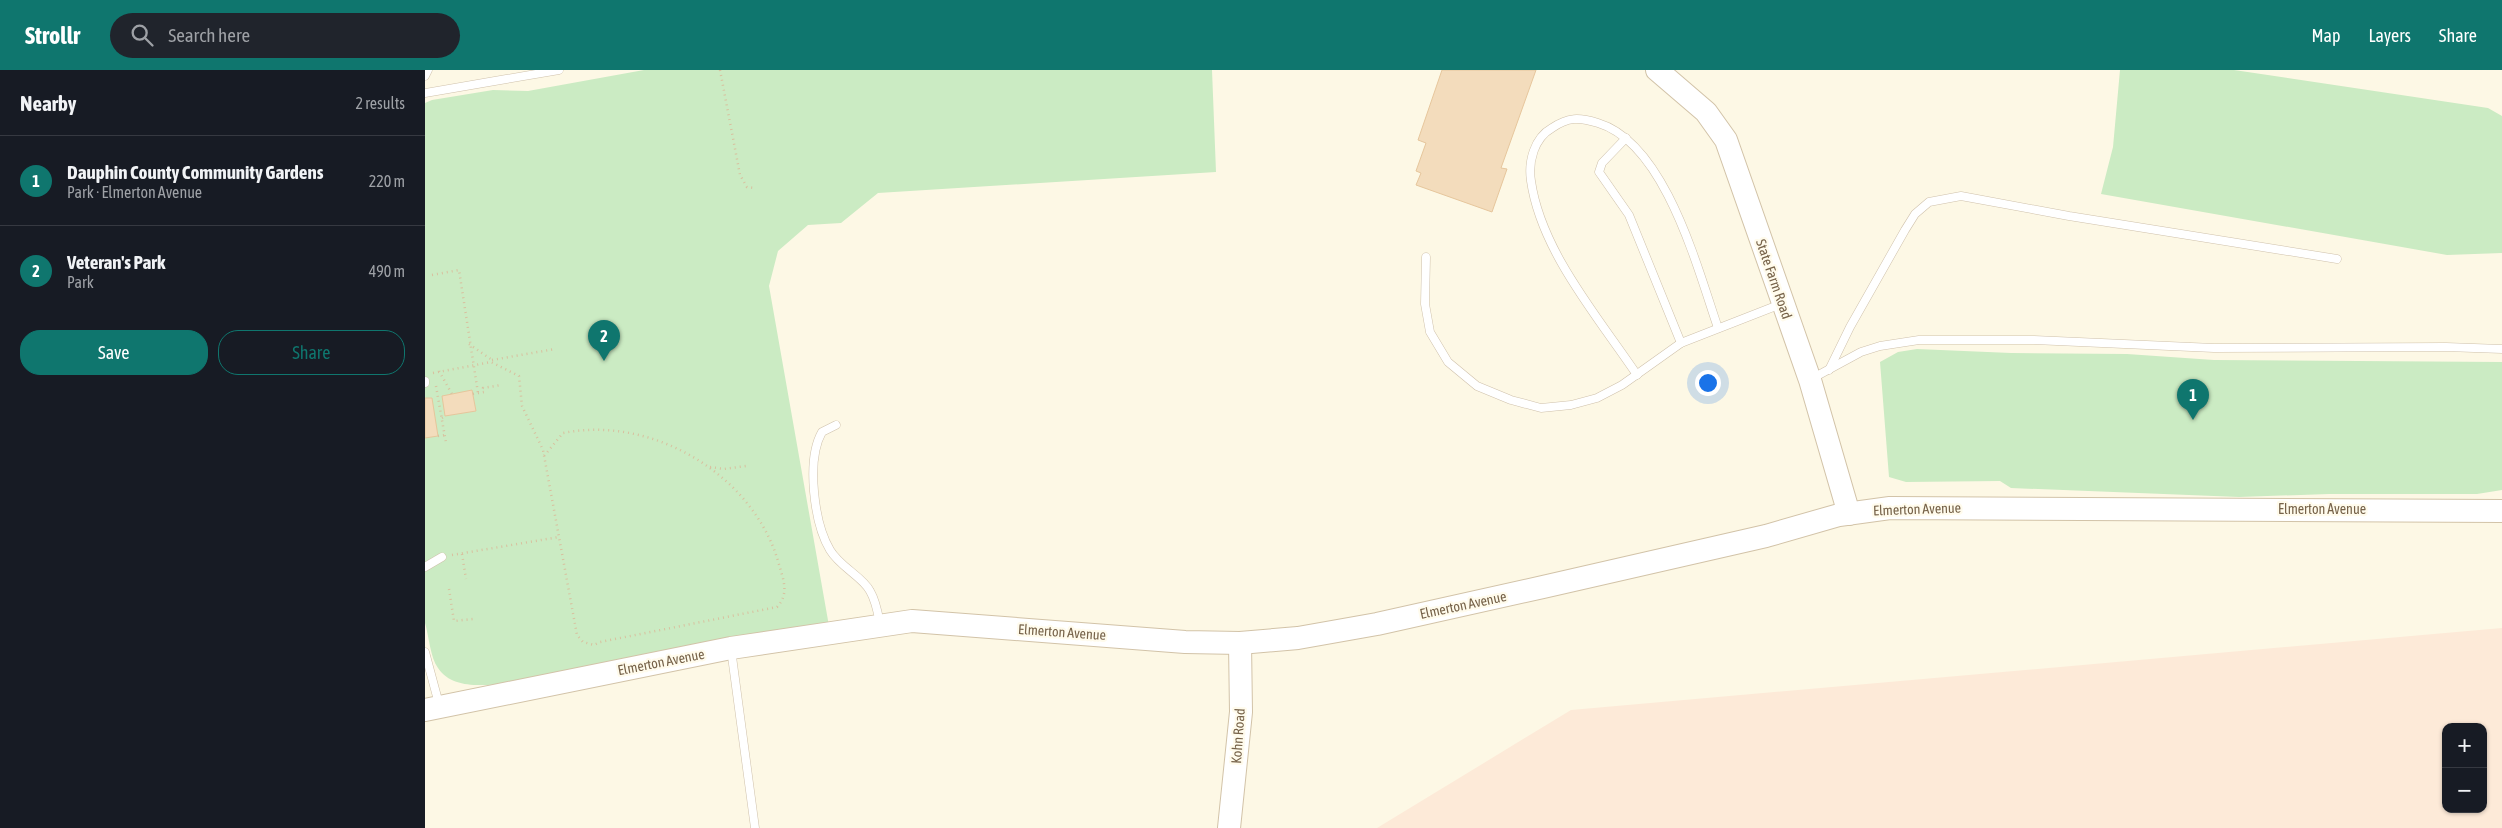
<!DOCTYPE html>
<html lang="en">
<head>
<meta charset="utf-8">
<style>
  body { margin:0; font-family:"Asap Condensed",sans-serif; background:#20242c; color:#f1f3f6 }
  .controls { position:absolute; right:15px; bottom:15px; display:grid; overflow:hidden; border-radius:10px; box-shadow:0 1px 4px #0004 }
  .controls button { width:45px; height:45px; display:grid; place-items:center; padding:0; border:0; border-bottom:1px solid #363941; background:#171b24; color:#f1f3f6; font:25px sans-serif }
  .you { position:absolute; left:1282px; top:312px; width:18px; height:18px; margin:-12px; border:4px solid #fff; border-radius:50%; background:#1a73e8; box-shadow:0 0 0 8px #1a73e833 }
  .badge { display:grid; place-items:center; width:32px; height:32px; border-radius:50%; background:#0f766e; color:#fff; font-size:16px; font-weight:700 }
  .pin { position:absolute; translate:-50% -41px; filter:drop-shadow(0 1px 2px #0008) }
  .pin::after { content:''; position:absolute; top:26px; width:18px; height:15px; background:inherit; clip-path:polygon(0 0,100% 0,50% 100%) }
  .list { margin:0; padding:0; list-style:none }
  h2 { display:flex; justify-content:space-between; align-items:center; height:65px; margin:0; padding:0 20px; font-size:21px }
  h2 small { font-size:16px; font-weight:400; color:#9ea1a6 }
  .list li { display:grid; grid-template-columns:32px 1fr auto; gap:15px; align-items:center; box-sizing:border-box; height:90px; padding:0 20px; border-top:1px solid #363941 }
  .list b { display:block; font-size:19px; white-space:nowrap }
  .list p { margin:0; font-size:16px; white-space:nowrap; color:#9ea1a6 }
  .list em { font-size:16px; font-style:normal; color:#9ea1a6 }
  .actions { display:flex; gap:10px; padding:15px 20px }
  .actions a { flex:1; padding:11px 0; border:1px solid #0f766e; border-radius:20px; text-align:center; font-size:18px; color:#0f766e }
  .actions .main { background:#0f766e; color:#fff }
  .icon { flex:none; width:28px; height:28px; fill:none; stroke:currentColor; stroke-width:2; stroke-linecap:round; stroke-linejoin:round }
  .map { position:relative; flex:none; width:2077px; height:758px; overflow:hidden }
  header { display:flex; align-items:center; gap:30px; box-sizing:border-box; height:70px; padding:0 25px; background:#0f766e; color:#fff }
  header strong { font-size:24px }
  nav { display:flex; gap:28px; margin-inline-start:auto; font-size:18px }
  .search { width:350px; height:45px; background:#20242c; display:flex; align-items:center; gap:12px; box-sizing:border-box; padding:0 18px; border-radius:28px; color:#9ea1a6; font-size:19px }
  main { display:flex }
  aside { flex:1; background:#171b24 }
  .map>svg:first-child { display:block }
  .commercial { fill:#fdead8; fill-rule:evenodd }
  .green { fill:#cbebc3 }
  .building { fill:#f3dcbc; stroke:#e6c69c }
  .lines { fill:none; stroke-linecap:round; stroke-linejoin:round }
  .lane-casing { stroke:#cfc1ab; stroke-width:9 }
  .secondary-casing { stroke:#d2c3a8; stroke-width:24 }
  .path { stroke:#d8c09f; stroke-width:2.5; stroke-dasharray:1 4; stroke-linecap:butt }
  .lane { stroke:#fff; stroke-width:8 }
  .secondary { stroke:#fff; stroke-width:22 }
  .labels { text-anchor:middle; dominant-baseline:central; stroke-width:4.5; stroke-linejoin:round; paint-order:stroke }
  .street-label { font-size:14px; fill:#766249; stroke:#fffbec }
</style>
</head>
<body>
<header>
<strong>Strollr</strong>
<div class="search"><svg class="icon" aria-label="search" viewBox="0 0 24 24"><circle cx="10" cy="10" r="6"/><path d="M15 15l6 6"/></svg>Search here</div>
<nav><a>Map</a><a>Layers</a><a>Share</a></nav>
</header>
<main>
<aside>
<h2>Nearby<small>2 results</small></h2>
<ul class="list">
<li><span class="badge">1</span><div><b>Dauphin County Community Gardens</b><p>Park · Elmerton Avenue</p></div><em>220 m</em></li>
<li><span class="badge">2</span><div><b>Veteran's Park</b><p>Park</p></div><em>490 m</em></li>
</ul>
<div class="actions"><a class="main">Save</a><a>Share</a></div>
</aside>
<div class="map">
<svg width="2077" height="758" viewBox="0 0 2077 758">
  <rect width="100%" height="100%" fill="#fdf8e5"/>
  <path class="commercial" d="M2077 558V758H952L1146 640ZM2021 657H2058V739H2021Z"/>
  <g class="green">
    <path d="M219 0H787L791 102 453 123 416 153 383 155 353 181 344 216 404 556 89 613C65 614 29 622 13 598 5 587 4 566 0 553V33L7 30 68 20 103 21Z"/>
    <polygon points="1695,0 1809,0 2063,38 2077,46 2077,183 2022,185 1676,124 1688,77"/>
    <polygon points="1492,279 1586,283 1702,284 1789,290 2077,292 2077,420 2052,424 1904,424 1814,427 1586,418 1575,411 1481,412 1464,407 1455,292 1473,282"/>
  </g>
  <g class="building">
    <polygon points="1017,0 1111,0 1076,98 1082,99 1067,142 991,115 996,103 991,101 1001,73 993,70"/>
    <polygon points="47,320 51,341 20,346 17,326"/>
    <polygon points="0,328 7,328 13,366 0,368"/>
  </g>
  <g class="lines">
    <defs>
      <g id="lane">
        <polyline points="0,6 3,0"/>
        <polyline points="0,23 134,0"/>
        <polyline points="1201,68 1177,93 1174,102 1204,145 1256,273"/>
        <polyline points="1001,187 1000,234 1005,262 1023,292 1052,316 1086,330 1116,338 1146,335 1172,328 1197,315 1256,273 1356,234"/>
        <polyline points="1404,300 1425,257 1480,160 1490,144 1504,132 1536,126 1644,146 1912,189"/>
        <path d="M1212 305C1173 247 1116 181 1106 111 1103 92 1109 68 1127 58 1143 47 1154 47 1173 53 1240 73 1272 197 1293 258"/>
        <polyline points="1388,308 1436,282 1455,276 1494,270 1609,270 1789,278 2021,277 2077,279"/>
        <polyline points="0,311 0,313"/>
        <path d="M411 355 397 362C381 390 389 453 405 480 415 497 438 507 445 521 451 531 453 543 455 554"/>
        <polyline points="0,497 17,487"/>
        <polyline points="306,579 330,758"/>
        <polyline points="0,582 14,634"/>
      </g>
      <g id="secondary">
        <polyline points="1232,0 1281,42 1301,70 1385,310 1424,444"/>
        <polyline points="0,640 306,578 487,551 760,572 815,573 873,568 952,554 1118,517 1341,466 1414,445 1465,438 2077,441"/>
        <polyline points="804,758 816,642 815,573"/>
      </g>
    </defs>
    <use href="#lane" class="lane-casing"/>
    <use href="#secondary" class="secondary-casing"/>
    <g class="path">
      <polyline points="295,0 315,105 322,117 330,118"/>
      <polyline points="7,205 34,200 53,323"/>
      <polyline points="44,274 67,290"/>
      <polyline points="67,290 130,279"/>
      <polyline points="14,301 27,324"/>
      <path d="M8 303 66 292 94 306 97 336 118 380 152 565 158 572 169 575 175 572 352 537C365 523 358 509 353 491 327 404 227 345 138 363L119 386"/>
      <polyline points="11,316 21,373"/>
      <polyline points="48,324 59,322 58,318 76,315"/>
      <polyline points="17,348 21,346"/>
      <polyline points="13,366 20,365"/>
      <polyline points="285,397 299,399 321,396"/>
      <polyline points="37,484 41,509"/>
      <polyline points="27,485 134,467"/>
      <polyline points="24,519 29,551 48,549"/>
    </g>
    <use href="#lane" class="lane"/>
    <use href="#secondary" class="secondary"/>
  </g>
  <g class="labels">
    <g class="street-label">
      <text transform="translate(1349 209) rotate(71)">State Farm Road</text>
      <text transform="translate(1492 439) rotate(-2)">Elmerton Avenue</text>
      <text x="1897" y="439">Elmerton Avenue</text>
      <text transform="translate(1038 535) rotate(-12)">Elmerton Avenue</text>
      <text transform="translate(637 562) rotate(4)">Elmerton Avenue</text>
      <text transform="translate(236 592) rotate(-11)">Elmerton Avenue</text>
      <text transform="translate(813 666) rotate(-86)">Kohn Road</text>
    </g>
  </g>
</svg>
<div class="controls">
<button>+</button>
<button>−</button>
</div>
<div class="you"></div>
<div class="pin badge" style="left:1768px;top:350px">1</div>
<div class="pin badge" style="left:179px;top:291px">2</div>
</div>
</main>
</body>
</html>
